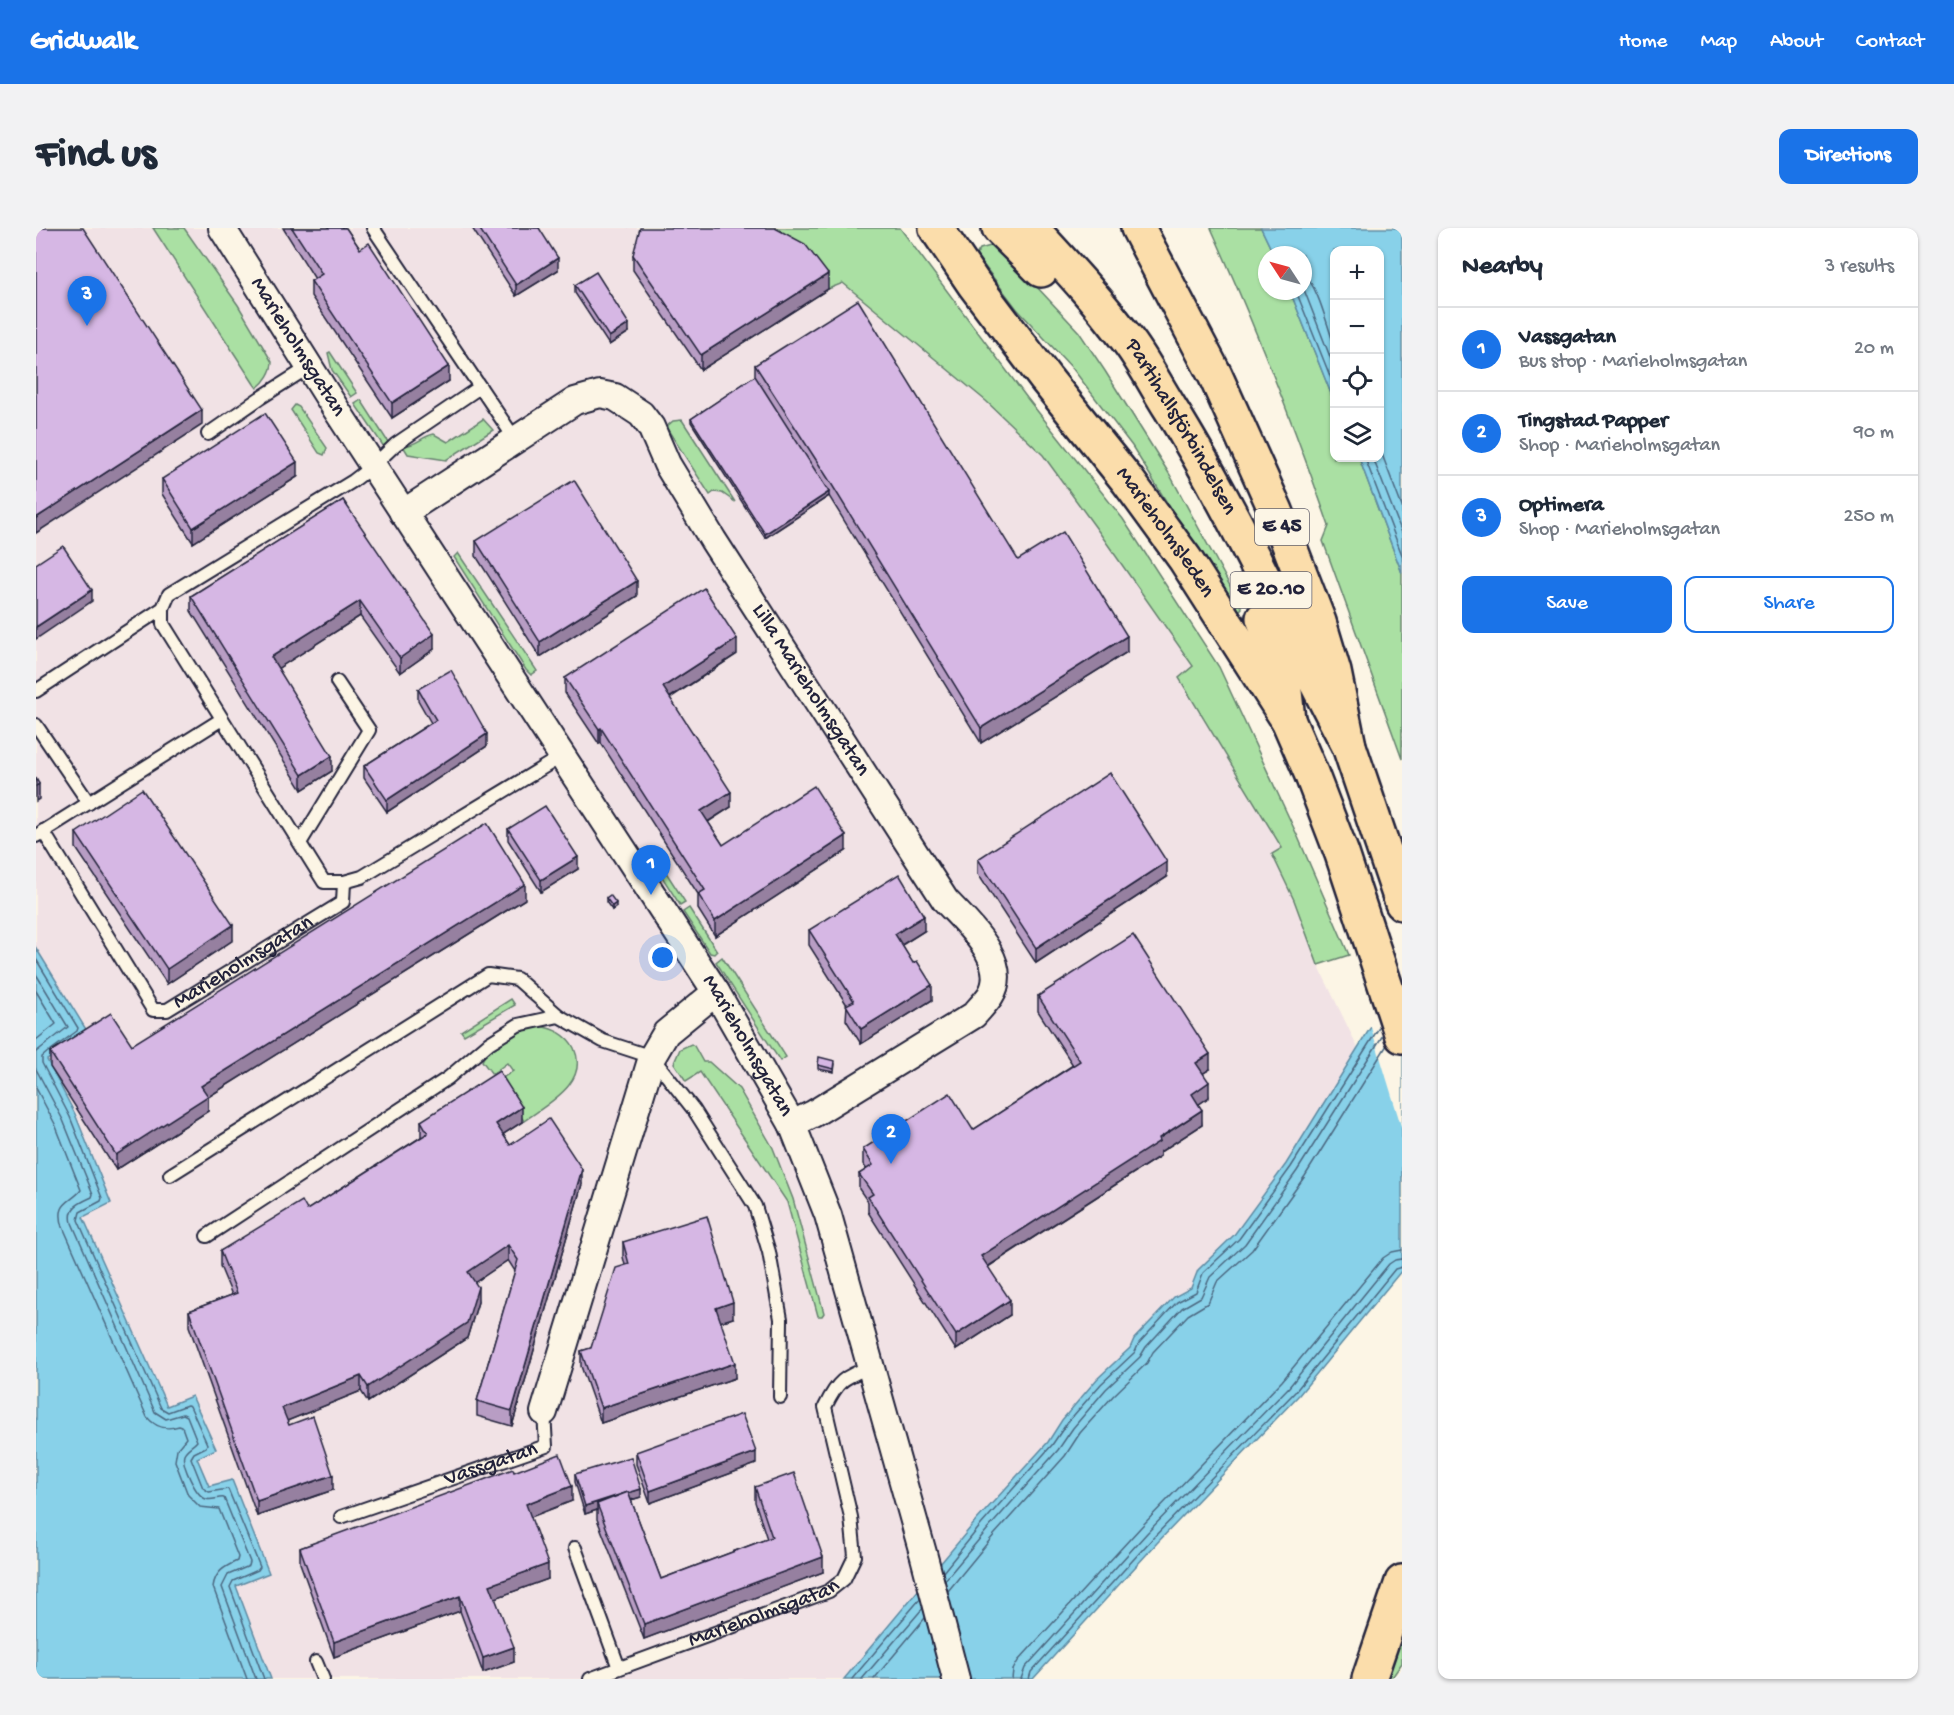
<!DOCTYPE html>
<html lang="en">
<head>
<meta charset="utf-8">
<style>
  body { margin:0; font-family:"Gochi Hand",sans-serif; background:#f2f2f3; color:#1f2937 }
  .controls { position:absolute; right:18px; top:18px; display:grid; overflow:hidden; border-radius:12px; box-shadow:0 2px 4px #0004 }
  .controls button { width:54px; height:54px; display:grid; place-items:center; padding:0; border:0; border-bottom:2px solid #e0e1e3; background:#fff; color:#1f2937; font:30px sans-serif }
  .compass { position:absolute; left:1222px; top:18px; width:54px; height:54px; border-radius:50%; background:#fff; box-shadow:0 2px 4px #0004; rotate:306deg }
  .you { position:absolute; left:627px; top:730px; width:21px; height:21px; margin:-15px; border:4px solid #fff; border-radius:50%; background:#1a73e8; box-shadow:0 0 0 9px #1a73e833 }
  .badge { display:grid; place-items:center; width:39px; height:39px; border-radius:50%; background:#1a73e8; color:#fff; font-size:20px; font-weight:700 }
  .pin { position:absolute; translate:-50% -50px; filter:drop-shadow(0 2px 3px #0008) }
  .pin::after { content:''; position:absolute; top:32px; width:21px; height:18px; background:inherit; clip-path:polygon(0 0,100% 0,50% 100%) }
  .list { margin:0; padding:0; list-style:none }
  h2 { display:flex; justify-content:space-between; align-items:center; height:78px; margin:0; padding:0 24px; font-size:26px }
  h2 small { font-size:20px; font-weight:400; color:#747a83 }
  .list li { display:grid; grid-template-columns:39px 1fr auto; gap:18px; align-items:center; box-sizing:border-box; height:84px; padding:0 24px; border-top:2px solid #e0e1e3 }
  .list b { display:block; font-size:22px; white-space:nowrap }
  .list p { margin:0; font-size:20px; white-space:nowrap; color:#747a83 }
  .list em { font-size:20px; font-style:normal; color:#747a83 }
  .actions { display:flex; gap:12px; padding:18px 24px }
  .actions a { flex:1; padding:14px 0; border:2px solid #1a73e8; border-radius:12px; text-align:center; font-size:21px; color:#1a73e8 }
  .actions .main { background:#1a73e8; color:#fff }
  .icon { flex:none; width:33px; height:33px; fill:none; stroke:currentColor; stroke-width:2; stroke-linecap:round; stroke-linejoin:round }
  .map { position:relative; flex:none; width:1366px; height:1451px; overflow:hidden; border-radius:12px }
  header { display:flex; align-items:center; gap:36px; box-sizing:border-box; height:84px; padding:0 30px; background:#1a73e8; color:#fff }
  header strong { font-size:28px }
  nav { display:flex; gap:33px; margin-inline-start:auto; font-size:21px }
  .intro { display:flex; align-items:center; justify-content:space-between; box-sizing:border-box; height:144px; padding:0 36px }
  h1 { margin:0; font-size:42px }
  .button { padding:15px 27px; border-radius:12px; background:#1a73e8; color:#fff; font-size:21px; font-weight:700 }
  main { display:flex; gap:36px; padding:0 36px }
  aside { flex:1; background:#fff; border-radius:12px; box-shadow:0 2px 4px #0004 }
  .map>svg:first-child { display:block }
  .built { fill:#f1e2e5 }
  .green { fill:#aae0a3; stroke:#66816f; stroke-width:1.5 }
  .water { fill:#88d1e9; stroke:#5f8ba3; stroke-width:1.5 }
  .pier { fill:#fcf5e5 }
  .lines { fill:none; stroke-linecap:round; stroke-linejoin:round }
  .shore { stroke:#4b6881; stroke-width:1.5 }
  .service-casing { stroke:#22223b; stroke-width:16 }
  .minor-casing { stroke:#22223b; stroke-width:30 }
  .trunk-casing { stroke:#22223b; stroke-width:38 }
  .motorway-casing { stroke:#22223b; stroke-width:38 }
  .service { stroke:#fcf5e5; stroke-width:12 }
  .minor { stroke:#fcf5e5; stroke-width:26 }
  .trunk { stroke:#fbddab; stroke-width:33 }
  .motorway { stroke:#fbddab; stroke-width:33 }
  .wall { fill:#b89dc4; stroke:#22223b; stroke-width:1.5 }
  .shaded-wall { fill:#9680a0; stroke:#22223b; stroke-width:1.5 }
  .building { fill:#d6b7e4; stroke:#22223b; stroke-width:1.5 }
  .labels { text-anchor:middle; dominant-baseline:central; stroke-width:4.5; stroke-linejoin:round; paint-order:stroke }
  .shield { fill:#fcf5e5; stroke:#63616e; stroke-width:1.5 }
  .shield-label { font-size:21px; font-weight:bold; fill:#22223b }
  .street-label { font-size:22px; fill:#22223b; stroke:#fcf5e5 }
</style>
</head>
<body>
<header>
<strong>Gridwalk</strong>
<nav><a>Home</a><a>Map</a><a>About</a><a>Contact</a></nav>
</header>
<div class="intro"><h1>Find us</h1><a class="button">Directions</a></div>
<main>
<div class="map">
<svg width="1366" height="1451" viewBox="0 0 1366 1451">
  <rect width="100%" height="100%" fill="#fcf5e5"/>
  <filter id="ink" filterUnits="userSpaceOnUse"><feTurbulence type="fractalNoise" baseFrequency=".0167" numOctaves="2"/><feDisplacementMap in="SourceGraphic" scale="12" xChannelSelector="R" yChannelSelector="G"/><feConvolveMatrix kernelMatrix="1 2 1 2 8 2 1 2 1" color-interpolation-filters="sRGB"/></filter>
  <g filter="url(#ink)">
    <polygon class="built" points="0,0 710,0 791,61 807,55 950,173 1007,227 1063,304 1157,438 1144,451 1246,621 1236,627 1258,672 1282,737 1322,820 1250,936 1198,1007 1162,1042 1155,1060 1138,1069 1098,1111 1094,1120 1061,1152 1026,1192 1012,1214 940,1293 808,1451 235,1451 200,1358 232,1345 195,1252 173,1258 161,1230 180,1221 157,1168 131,1178 47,988 75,975 39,886 11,832 51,803 0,720"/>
    <g class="green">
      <path d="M117 0H148L202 77 236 134C236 143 229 154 221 160L218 156Z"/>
      <polygon points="710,0 864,0 991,170 1087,291 1183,439 1262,609 1313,727 1282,737 1258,672 1236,626 1246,620 1143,450 1157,438 1063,304 1007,227 950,173 807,55 792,61 769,31"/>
      <path d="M1175 0H1225L1238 27H1231V63H1254L1298 173V230H1323L1366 345V531L1287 313 1293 298C1258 197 1219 98 1175 0Z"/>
      <polygon points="958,17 986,43 1043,104 1069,143 1134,247 1206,380 1202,384 1143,294 1096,218 1037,141 981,81 940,27 944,21"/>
      <polygon points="294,124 321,165 315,169 296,142 292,125"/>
      <polygon points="325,172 352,214 348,219 319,176"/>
      <polygon points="259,177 263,179 291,220 288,227 283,225 255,182"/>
      <path d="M447 191 457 202 410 232 372 226 367 218C382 217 384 209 398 206L412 214Z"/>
      <polygon points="646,192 699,274 686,265 678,264 674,267 630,199 637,193"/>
      <polygon points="422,325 501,443 495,447 490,442 418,329"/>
      <polygon points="617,624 649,674 644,677 614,630"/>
      <polygon points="653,680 681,723 678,726 674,725 647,684"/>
      <polygon points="686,729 750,829 744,833 680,734"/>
      <polygon points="475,771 479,777 428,807 425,803"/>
      <path d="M504 798C518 801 531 806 538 820 554 855 511 876 488 893L462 853 477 843 471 835 456 846 446 833C454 812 483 802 504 798Z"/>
      <polygon points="655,816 658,818 667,834 673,834 703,861 737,920 757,971 788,1085 786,1088 782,1088 751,974 664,844 650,853 638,835 644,821"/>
      <polygon points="1366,1400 1366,1435 1355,1451 1349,1451"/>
    </g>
    <g class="water">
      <polygon points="1225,0 1366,0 1366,345 1323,230 1344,230 1344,22 1298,22 1298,173 1254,63 1267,63 1267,27 1238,27"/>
      <polygon points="0,720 51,803 11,832 39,886 75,975 47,989 131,1178 156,1168 180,1221 161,1230 173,1258 196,1252 233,1345 200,1358 235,1451 0,1451"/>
      <polygon points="1366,757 1366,1042 1263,1167 1121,1315 997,1451 808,1451 940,1293 1012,1214 1026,1192 1061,1151 1094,1120 1098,1111 1138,1069 1155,1060 1162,1042 1198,1007 1250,936 1333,802"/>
    </g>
    <polygon class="pier" points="1366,754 1366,901 1334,796"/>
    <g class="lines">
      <g class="shore">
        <path d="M1267 45C1283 60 1290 95 1298 116"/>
        <polyline points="1267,59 1298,139"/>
        <polyline points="1260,63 1298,158"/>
        <polyline points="1344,221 1366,279"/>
        <polyline points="1329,230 1366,327"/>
        <polyline points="1337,230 1366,305"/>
        <polyline points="0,731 42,800 41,803 15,822"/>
        <polyline points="0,746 32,799 0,824"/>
        <polyline points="0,763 20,796 0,812"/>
        <polyline points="13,823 6,829 6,835 34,889 66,970 65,973 44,984 42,992 125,1180 132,1184 151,1177 154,1178 171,1216 170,1219 158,1225 155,1230 167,1260 173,1264 192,1261 224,1339 222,1342 197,1353 194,1359 228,1451"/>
        <path d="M0 841 27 892 57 966 56 969C43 975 32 979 36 995L119 1184 130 1191 147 1186 151 1188 161 1213C157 1218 151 1220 148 1226 145 1236 160 1268 170 1271 176 1273 182 1269 188 1270L214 1334 213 1338 192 1347 186 1359 220 1451"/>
        <path d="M0 860 19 896 45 962C35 975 19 974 27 999L111 1189C120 1200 130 1202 143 1198L146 1199 150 1210 141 1221 139 1233 152 1267 164 1279 183 1281 202 1329 201 1333C188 1339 179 1344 177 1359L211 1451"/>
        <polyline points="907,1344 945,1297 1016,1217 1031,1195 1065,1156 1099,1124 1103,1115 1141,1074 1160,1064 1167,1045 1203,1011 1255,939 1344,798"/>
        <polyline points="909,1352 951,1302 1022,1222 1037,1200 1070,1161 1104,1129 1110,1119 1146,1080 1165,1069 1174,1049 1209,1016 1261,943 1347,807"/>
        <polyline points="912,1363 958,1307 1029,1228 1044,1205 1077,1168 1111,1135 1117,1124 1152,1087 1172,1075 1181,1054 1216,1022 1269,948 1351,817"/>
        <polyline points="816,1451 884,1371"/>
        <polyline points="826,1451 887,1380"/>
        <polyline points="838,1451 889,1390"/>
        <polyline points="976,1451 977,1442 982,1433 1105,1299 1246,1153 1347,1030 1356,1024 1366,1022"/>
        <polyline points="985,1451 989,1440 1111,1305 1253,1159 1353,1036 1359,1032 1366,1031"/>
        <polyline points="993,1451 995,1444 1117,1310 1259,1164 1359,1041 1366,1039"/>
      </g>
      <defs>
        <g id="service">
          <polyline points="444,159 479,211"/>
          <polyline points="172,206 224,170 273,139"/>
          <polyline points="127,380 127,396 288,654 308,654 326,649 526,528"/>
          <polyline points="0,463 127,380 133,366 317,253 338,237 360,216 444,159 337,0"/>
          <polyline points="0,497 53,575"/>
          <path id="s1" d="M7 603 117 782H131L307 674 308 654"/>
          <polyline points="0,608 186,491"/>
          <polyline points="264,615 333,502 301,454"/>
          <polyline points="134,947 452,747 481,751 523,788"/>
          <polyline points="171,1008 412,850 453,815 482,797 523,788 567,813 616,829 658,882 719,978 733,1024 745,1091 744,1169"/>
          <path id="s2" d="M305 1289 510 1218 508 1184"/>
          <polyline points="539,1320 583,1440"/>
          <polyline points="280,1434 287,1451"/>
          <path id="s3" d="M554 1451 793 1363 808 1351 819 1328 815 1289 789 1179C802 1152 807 1150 834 1139"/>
        </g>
        <g id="minor">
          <path id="s4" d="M186 0 298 178 680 764 756 896 792 987 887 1325 920 1451"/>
          <path id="s5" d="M367 285 539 173 564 166 579 169 605 186 615 199 631 236 677 312 909 672C930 695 976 734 954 768 949 775 943 781 938 787L777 886 756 896"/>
          <polyline points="508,1184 616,829 630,805 680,764"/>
        </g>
        <g id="trunk">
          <path id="s6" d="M900 0 938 56 1010 151 1092 253 1149 331 1252 492 1275 545 1306 626 1366 808"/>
          <polyline points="1102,0 1179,147 1240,283 1283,394 1298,444 1313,518 1366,675"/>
        </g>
        <g id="motorway">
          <polyline points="963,0 1005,42"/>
          <path id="s7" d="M995 0C1029 37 1063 73 1093 114 1108 134 1120 158 1134 180 1201 288 1253 405 1313 518"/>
          <polyline points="1227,390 1247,444 1252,492"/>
          <polyline points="1333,1451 1366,1354"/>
        </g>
      </defs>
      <use href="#service" class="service-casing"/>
      <use href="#minor" class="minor-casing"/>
      <use href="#trunk" class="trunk-casing"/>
      <use href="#motorway" class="motorway-casing"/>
      <use href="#service" class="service"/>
      <use href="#minor" class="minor"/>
      <use href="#trunk" class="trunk"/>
      <use href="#motorway" class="motorway"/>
    </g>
    <g class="wall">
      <polygon points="247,0 310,0 413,153 356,190 275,68 275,53 279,51"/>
      <polygon points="436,0 503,0 522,42 480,68"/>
      <polygon points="597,27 792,61 665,142 597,42"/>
      <polygon points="539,57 593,104 573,117 539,65"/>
      <polygon points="719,137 982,332 1091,424 945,515 793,268 729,310 655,194 655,191 719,148"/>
      <polygon points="261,249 157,315 126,266 126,251"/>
      <polygon points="307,272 398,421 364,445 324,388 242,440 296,543 266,562 155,383 155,368"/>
      <polygon points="440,313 601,368 504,429 440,328"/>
      <polygon points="701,426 634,470 695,579 672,594 687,617 810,623 679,708 662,681 662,666 565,515 563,516 529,465 529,450"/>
      <polygon points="382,461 451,518 351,584 328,550 328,538 395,495 382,472"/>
      <polygon points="472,601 542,641 505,664 472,612"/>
      <polygon points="40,605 197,712 131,756 40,620"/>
      <polygon points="942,631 1131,649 1000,735 942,646"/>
      <polygon points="570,670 580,679 576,682 570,674"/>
      <polygon points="489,671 172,869 172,883 80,942 14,839 14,824 96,817"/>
      <polygon points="773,702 888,703 866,717 896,772 825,816 810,792 811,777 773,717"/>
      <polygon points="1002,768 1174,841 1167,845 1173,869 1163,876 1166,897 1124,924 1124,928 952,1039 974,1087 920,1122 832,984 832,974 823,961 823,946 831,942 827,936 827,921 937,902 1037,837 1002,783"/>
      <polygon points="799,836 798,844 782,841 782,837"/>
      <polygon points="385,893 486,894 467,906 474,917 546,956 476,1198 441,1188 441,1173 479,1043 472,1032 439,1054 442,1074 431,1110 332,1174 325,1163 251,1193 253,1197 297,1262 221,1288 153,1098 153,1083 196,1067 184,1038 184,1023 271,982 385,909"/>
      <polygon points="587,1014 697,1090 684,1094 699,1150 565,1195 545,1138 545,1123 555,1120 589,1037 587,1029"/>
      <polygon points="600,1224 720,1236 614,1275 600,1236"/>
      <polygon points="478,1244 536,1273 494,1289 512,1351 459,1370 478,1434 447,1445 424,1383 298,1429 264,1335 264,1320"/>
      <polygon points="539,1246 605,1269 595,1272 625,1351 731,1311 719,1274 719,1259 787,1344 608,1411 561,1291 561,1282 549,1286 539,1254"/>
    </g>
    <g class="shaded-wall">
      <polygon points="522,30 522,42 480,68 480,57"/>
      <polygon points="792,46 792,61 665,142 665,127"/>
      <polygon points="593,96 593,104 573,117 573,109"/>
      <polygon points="413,138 413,153 356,190 356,175"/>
      <polygon points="166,182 166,197 0,305 0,290"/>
      <polygon points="261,234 261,249 157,315 157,300"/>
      <polygon points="793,264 793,268 729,310 729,306"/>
      <polygon points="601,353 601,368 504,429 504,414"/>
      <polygon points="56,362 56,373 0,411 0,399"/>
      <polygon points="324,373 324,388 235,445 235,429"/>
      <polygon points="398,406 398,421 364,445 364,430"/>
      <polygon points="1091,408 1091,424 945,515 945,500"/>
      <polygon points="701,411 701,426 627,474 627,459"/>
      <polygon points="565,500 565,515 563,516 563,501"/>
      <polygon points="451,506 451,518 351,584 351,572"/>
      <polygon points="296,528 296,543 266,562 266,547"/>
      <polygon points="3,556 3,571 0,573 0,558"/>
      <polygon points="695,564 695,579 665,598 665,583"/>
      <polygon points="810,608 810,623 679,708 679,693"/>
      <polygon points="542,629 542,641 505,664 505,652"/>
      <polygon points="1131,634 1131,649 1000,735 1000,720"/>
      <polygon points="489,656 489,671 172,869 172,883 80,942 80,927 165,858"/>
      <polygon points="580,675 580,679 576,682 576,678"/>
      <polygon points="888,688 888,703 859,721 859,706"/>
      <polygon points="197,697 197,712 131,756 131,741"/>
      <polygon points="896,757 896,772 825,816 825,801"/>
      <polygon points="1174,826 1174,841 1160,850 1160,835"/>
      <polygon points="1173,854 1173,869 1156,881 1156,866"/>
      <polygon points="486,879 486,894 460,911 460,896"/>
      <polygon points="1166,882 1166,897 1124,924 1124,928 945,1043 945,1028"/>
      <polygon points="546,941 546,956 476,1198 476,1183"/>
      <polygon points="472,1017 472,1032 432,1059 432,1044"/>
      <polygon points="442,1059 442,1074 431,1110 332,1174 332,1159"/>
      <polygon points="974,1072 974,1087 920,1122 920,1107"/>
      <polygon points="697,1074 697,1090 680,1095 680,1080"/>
      <polygon points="699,1135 699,1150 565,1195 565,1180"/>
      <polygon points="325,1148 325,1163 246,1195 246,1180"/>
      <polygon points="720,1224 720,1236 614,1275 614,1263"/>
      <polygon points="297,1247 297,1262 221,1288 221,1273"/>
      <polygon points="536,1258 536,1273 490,1291 490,1276"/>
      <polygon points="605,1261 605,1269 564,1281 561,1276 561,1282 549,1286 549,1278"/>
      <polygon points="787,1329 787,1344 608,1411 608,1396"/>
      <polygon points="512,1336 512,1351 454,1372 454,1357"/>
      <polygon points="424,1368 424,1383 298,1429 298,1414"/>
      <polygon points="478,1419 478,1434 447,1445 447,1430"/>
    </g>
    <g class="building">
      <polygon points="0,0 47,0 166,182 0,290"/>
      <polygon points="256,0 310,0 324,21 333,15 413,138 356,175 275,53 286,46"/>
      <polygon points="443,0 503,0 522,30 480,57"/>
      <polygon points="604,0 739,0 769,16 792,46 665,127 597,27"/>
      <polygon points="560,44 593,96 573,109 539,57"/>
      <polygon points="822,72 982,332 1027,304 1091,408 945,500 793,252 719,137"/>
      <polygon points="719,148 793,264 729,306 655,191"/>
      <polygon points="229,185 261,234 157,300 126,251"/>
      <polygon points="538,252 601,353 504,414 440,313"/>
      <polygon points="307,272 398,406 364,430 324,373 235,429 296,528 266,547 155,368"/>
      <polygon points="27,318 56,362 0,399 0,336"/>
      <polygon points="668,360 701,411 627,459 695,564 665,583 687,617 778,558 810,608 679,693 662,666 669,662 565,500 563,501 529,450"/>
      <polygon points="415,442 451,506 351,572 328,538 400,492 382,461"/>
      <polygon points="1074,545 1131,634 1000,720 942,631"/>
      <polygon points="0,550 3,556 0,558"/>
      <polygon points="106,561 197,697 131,741 40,605"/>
      <polygon points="509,578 542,629 505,652 472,601"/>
      <polygon points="451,595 489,656 165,858 172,868 80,927 14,824 75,785 96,817"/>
      <polygon points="863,646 888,688 859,706 877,735 881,733 896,757 825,801 810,777 818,773 773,702"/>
      <polygon points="574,667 580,675 576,678 570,670"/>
      <polygon points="1097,707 1174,826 1160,835 1173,854 1156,866 1166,882 1123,910 1124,913 945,1028 974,1072 920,1107 832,969 837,966 823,946 837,937 827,921 914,865 937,902 1044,833 1002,768"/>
      <polygon points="783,829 799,833 798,841 782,837"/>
      <polygon points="463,843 486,879 460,896 474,917 513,891 546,941 476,1183 441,1173 482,1032 472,1017 432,1044 442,1059 431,1095 332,1159 325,1148 246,1180 253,1197 277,1188 297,1247 221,1273 153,1083 201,1065 184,1023 266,973 271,982 392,905 385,893"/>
      <polygon points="671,988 697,1074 680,1080 699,1135 565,1180 545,1123 555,1120 580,1040 593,1036 587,1014"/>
      <polygon points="706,1186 720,1224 614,1263 600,1224"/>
      <polygon points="524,1226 536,1258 490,1276 512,1336 454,1357 478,1419 447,1430 424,1368 298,1414 264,1320 477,1241 478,1244"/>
      <polygon points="595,1229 605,1261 592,1265 592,1264 549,1278 539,1246"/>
      <polygon points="758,1245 787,1329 608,1396 561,1276 592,1264 625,1351 736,1309 719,1259"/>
    </g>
  </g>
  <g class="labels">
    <g class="shield">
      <rect x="1219" y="281" width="54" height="36" rx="4.5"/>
      <rect x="1194.5" y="344" width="81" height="36" rx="4.5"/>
    </g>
    <g class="shield-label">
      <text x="1246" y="299">E 45</text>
      <text x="1235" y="362">E 20.10</text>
    </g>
    <g class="street-label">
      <text stroke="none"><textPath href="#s4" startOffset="141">Marieholmsgatan</textPath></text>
      <text stroke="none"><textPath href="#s7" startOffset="250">Partihallsförbindelsen</textPath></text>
      <text stroke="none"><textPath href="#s6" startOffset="381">Marieholmsleden</textPath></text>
      <text stroke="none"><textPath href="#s5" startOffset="602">Lilla Marieholmsgatan</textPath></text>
      <text stroke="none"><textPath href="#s1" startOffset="314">Marieholmsgatan</textPath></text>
      <text stroke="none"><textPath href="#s4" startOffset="972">Marieholmsgatan</textPath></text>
      <text stroke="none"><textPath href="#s2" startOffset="159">Vassgatan</textPath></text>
      <text stroke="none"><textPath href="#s3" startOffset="186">Marieholmsgatan</textPath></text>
    </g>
  </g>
</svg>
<div class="controls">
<button>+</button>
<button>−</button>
<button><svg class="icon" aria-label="locate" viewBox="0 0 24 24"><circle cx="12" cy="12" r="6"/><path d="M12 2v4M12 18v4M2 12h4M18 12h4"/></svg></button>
<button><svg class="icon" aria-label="layers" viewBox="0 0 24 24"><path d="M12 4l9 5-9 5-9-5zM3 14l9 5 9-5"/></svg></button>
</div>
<svg class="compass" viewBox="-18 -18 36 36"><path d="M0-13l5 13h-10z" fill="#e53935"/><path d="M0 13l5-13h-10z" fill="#747a83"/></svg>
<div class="you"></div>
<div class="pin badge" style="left:615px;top:667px">1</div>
<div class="pin badge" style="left:855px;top:936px">2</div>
<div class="pin badge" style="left:51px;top:98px">3</div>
</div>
<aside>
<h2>Nearby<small>3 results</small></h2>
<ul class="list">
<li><span class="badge">1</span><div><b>Vassgatan</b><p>Bus stop · Marieholmsgatan</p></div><em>20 m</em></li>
<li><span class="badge">2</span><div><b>Tingstad Papper</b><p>Shop · Marieholmsgatan</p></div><em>90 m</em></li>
<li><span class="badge">3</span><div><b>Optimera</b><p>Shop · Marieholmsgatan</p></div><em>250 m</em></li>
</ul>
<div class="actions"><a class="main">Save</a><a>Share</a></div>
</aside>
</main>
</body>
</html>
